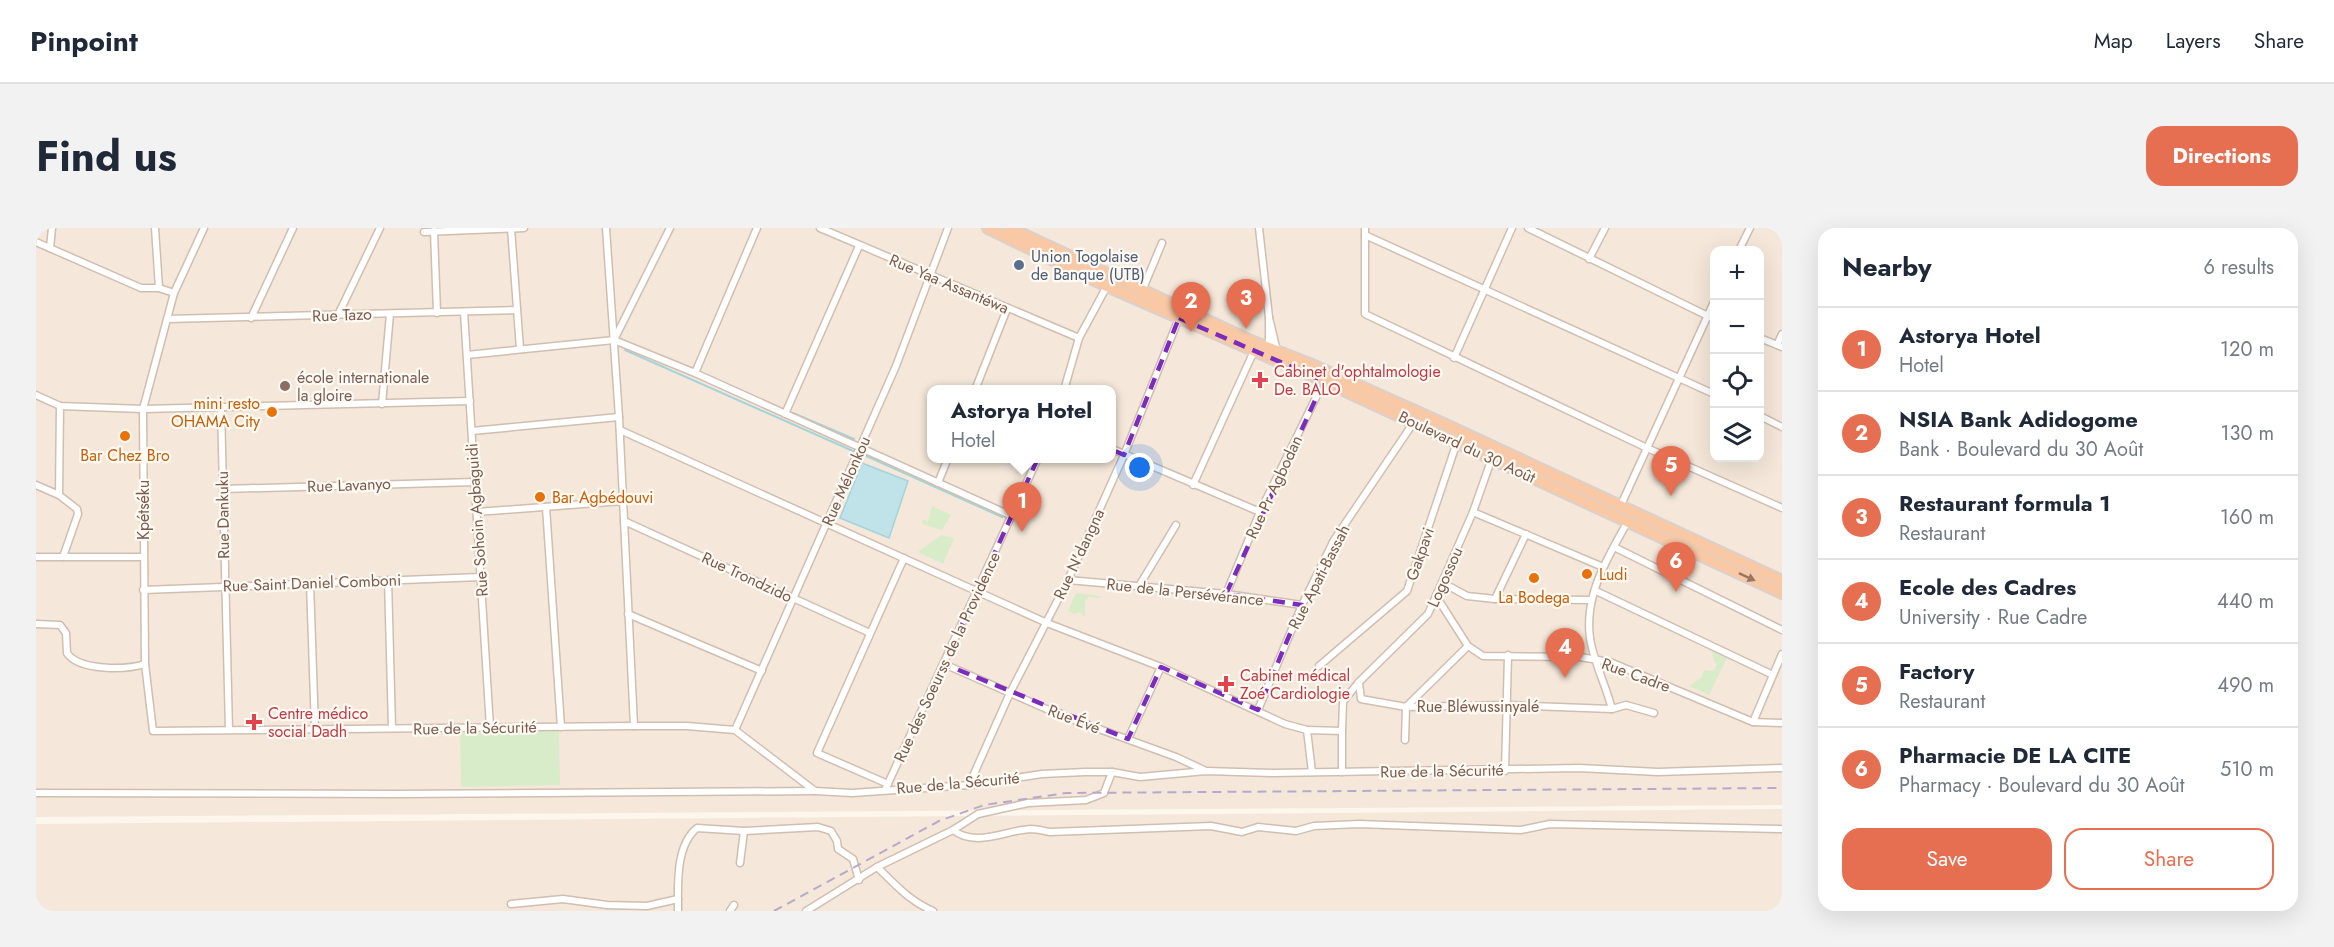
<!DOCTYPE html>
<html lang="en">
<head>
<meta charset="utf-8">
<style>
  body { margin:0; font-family:Jost,sans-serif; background:#f2f2f3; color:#1f2937 }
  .controls { position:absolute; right:18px; top:18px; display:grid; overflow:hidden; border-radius:12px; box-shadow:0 6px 24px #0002 }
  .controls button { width:54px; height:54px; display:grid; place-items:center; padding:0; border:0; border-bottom:2px solid #e0e1e3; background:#fff; color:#1f2937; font:30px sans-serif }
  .you { position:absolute; left:1104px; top:240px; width:21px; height:21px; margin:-15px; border:4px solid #fff; border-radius:50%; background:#1a73e8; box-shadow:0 0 0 9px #1a73e833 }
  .badge { display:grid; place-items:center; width:39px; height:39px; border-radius:50%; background:#e76f51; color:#fff; font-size:20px; font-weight:700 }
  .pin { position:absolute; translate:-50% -50px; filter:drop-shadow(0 2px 3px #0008) }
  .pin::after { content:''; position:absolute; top:32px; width:21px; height:18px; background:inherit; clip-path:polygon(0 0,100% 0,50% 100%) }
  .popup { position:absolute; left:891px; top:157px; width:189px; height:78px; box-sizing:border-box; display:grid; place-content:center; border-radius:12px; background:#fff; filter:drop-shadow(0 2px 4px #0005); font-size:20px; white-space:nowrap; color:#747a83 }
  .popup b { font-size:22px; color:#1f2937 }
  .popup::after { content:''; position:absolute; left:50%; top:100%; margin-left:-12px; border:12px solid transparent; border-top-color:#fff }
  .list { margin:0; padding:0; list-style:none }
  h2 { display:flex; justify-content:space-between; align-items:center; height:78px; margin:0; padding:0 24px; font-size:26px }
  h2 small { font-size:20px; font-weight:400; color:#747a83 }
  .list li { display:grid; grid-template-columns:39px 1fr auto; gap:18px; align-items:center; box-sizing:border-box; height:84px; padding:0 24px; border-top:2px solid #e0e1e3 }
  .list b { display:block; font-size:22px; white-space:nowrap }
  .list p { margin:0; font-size:20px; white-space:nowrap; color:#747a83 }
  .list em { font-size:20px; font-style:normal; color:#747a83 }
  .actions { display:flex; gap:12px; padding:18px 24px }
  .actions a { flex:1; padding:14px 0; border:2px solid #e76f51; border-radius:18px; text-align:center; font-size:21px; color:#e76f51 }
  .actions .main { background:#e76f51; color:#fff }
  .icon { flex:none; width:33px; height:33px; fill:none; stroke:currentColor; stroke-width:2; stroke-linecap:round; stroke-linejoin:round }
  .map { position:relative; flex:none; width:1746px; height:683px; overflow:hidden; border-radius:18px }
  header { display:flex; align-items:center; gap:36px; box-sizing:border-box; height:84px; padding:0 30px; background:#fff; border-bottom:2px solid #e0e1e3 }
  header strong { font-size:28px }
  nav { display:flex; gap:33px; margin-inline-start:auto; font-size:21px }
  .intro { display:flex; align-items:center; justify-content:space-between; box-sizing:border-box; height:144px; padding:0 36px }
  h1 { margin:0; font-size:42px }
  .button { padding:15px 27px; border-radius:18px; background:#e76f51; color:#fff; font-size:21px; font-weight:700 }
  main { display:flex; gap:36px; padding:0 36px }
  aside { flex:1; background:#fff; border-radius:18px; box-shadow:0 6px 24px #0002 }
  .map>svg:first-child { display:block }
  .residential { fill:#f5e8da; fill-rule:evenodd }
  .green { fill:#d8ecc9 }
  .water { fill:#bfe3e8; stroke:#a5d3da; stroke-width:1.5 }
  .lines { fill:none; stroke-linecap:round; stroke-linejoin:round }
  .stream { stroke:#a5d3da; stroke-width:2 }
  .minor-casing { stroke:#d1beb0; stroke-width:9 }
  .trunk-casing { stroke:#dad1cd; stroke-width:14 }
  .minor { stroke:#fff; stroke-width:6 }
  .trunk { stroke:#f9c8a4; stroke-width:10 }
  .rail { stroke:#b9a8c9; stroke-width:2; stroke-dasharray:9 6; stroke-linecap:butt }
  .oneway { fill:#9a7763 }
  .marked { fill:none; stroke:#7b2cbf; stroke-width:4.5; stroke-dasharray:12 8; stroke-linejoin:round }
  .service-dot { fill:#5c6f8a; stroke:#fffaf3; stroke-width:2 }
  .health-dot { fill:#e0444e; stroke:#fffaf3; stroke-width:2 }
  .education-dot { fill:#8d6e63; stroke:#fffaf3; stroke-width:2 }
  .food-dot { fill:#e8710a; stroke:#fffaf3; stroke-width:2 }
  .labels { text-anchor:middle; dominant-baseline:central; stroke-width:4.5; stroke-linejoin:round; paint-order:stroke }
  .service-label { font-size:16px; fill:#4e5e75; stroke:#fffaf3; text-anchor:start }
  .street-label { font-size:16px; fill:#7a5c4d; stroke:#fffaf3 }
  .health-label { font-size:16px; fill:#be3a42; stroke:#fffaf3; text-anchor:start }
  .education-label { font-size:16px; fill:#785e54; stroke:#fffaf3; text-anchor:start }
  .food-label { font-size:16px; fill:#c56008; stroke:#fffaf3 }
</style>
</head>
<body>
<header>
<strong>Pinpoint</strong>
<nav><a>Map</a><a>Layers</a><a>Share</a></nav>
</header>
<div class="intro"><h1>Find us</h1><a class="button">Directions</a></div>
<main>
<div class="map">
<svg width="1746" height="683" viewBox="0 0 1746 683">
  <rect width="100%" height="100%" fill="#fdf6ec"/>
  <g class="residential">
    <path d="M0 0H1746V577L0 589ZM1678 22H1724V230H1678ZM896 162H1076V230H896Z"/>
    <polygon points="1746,581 1746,683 0,683 0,596"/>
  </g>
  <g class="green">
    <polygon points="896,278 915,287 906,302 886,296 887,292 892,293"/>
    <polygon points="905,307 918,310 907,336 882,324"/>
    <polygon points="1040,365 1065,368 1064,370 1053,369 1049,373 1049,389 1044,384 1038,386 1032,383"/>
    <polygon points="1676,423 1691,430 1673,467 1653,458 1665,450 1668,442 1678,443 1681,436 1678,434"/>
    <polygon points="523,501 524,557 425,559 424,502"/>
  </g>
  <polygon class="water" points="826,235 872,253 853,310 804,290"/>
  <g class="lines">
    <g class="stream">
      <polyline points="589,122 817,223"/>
      <polyline points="757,185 818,211"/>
      <polyline points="828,227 966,289"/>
    </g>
    <defs>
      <g id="minor">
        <polyline points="119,0 123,60"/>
        <polyline points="168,0 138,65 107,181 109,436 117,503 598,498 651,498 699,502 779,563 816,565 933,557 1006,546 1049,544 1076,544 1104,549 1170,543 1237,545 1543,540 1622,544 1746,540"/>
        <polyline points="475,0 484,121"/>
        <polyline points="570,0 583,189 598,498"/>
        <polyline points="784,0 1043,110"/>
        <polyline points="1223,0 1233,89 1233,120"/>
        <polyline points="1329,0 1329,86 1611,220 1746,280"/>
        <polyline points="1492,0 1678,91"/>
        <polyline points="398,3 401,85"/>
        <polyline points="388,4 488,0"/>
        <polyline points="1329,7 1678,166"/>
        <polyline points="0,14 105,60 123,60 138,65"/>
        <polyline points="14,20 16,0"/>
        <polyline points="1703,22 1714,0"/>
        <polyline points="1553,31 1569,0"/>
        <polyline points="1106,63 1126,15"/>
        <polyline points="428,84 454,499"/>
        <polyline points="302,87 344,0"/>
        <polyline points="215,90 257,0"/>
        <polyline points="1233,90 1241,123"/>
        <polyline points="131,91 481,82"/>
        <polyline points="1724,110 1746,119"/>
        <polyline points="578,112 634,0"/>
        <polyline points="1741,117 1746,106"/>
        <polyline points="431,127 578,112 659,145 976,288"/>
        <polyline points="1418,130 1476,0"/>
        <polyline points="659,145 721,0"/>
        <polyline points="939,162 971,81"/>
        <polyline points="1028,162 1043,110 1071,58"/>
        <polyline points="0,167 24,178 107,181 434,173"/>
        <polyline points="346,176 354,86"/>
        <polyline points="185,180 193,502"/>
        <polyline points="749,186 823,18"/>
        <polyline points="1724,188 1746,199"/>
        <polyline points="584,202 1011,395 1125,439 1249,496 1271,502"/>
        <polyline points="436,203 583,189"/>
        <polyline points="1076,221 1224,284"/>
        <polyline points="902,255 912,230"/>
        <polyline points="0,257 23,267 41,281 42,286 27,329"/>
        <polyline points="1157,257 1218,123"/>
        <polyline points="187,261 439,254"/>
        <polyline points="23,267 24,178"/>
        <polyline points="510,279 525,499"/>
        <polyline points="1584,279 1678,74"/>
        <polyline points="441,284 587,273"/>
        <polyline points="1437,284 1567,339"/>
        <polyline points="588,293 834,405"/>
        <polyline points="1578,319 1746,402"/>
        <polyline points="0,329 106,329"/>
        <polyline points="352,352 356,500"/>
        <polyline points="1032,352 1190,366 1266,377"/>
        <polyline points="274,355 279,501"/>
        <polyline points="1407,355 1431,368 1459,371 1554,372"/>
        <polyline points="1103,358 1140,297"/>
        <polyline points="107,362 445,349"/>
        <polyline points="1560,363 1737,447"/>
        <polyline points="1190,366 1224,284 1288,153"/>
        <polyline points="1400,368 1432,418 1447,428 1544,429 1574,434 1717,494 1746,495"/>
        <polyline points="1459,371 1490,306"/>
        <polyline points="592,386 726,443"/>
        <path d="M0 396 24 397 30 405 31 425C43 443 90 442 109 436"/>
        <polyline points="908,436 1022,486 1140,529 1168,542"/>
        <polyline points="1283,438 1371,363 1421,214"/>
        <polyline points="1323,455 1325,471 1370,479 1470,477 1576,481 1590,477 1618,485"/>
        <path d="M1576 481C1570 458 1557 432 1554 410 1548 367 1572 329 1592 293"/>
        <polyline points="1222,482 1266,377 1298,312 1378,194"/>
        <polyline points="1717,494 1746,426"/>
        <polyline points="699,502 860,138 912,0"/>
        <polyline points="1092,511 1125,439"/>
        <polyline points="1369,512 1370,479 1432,418"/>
        <polyline points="1469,543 1472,427"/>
        <polyline points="1276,544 1271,502 1306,503 1307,474 1322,455 1392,386 1437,284 1456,230"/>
        <polyline points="1306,544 1306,503"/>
        <polyline points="852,556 781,525 868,330"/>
        <polyline points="933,557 974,465 1032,352 1088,227 1143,90"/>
        <polyline points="849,562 1002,230"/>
        <polyline points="0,565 362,566 779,563"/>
        <path d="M917 602C940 620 970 602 995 601 1001 601 1008 603 1014 604L1175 598 1206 604 1222 599 1260 603 1278 598 1323 596 1485 602 1514 596 1746 601"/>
        <polyline points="704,635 708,603"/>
        <path d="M841 639C859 656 873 673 897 683"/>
        <polyline points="475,676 527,671 571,677 611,678 642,671"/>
        <path d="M642 683C642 658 639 618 661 600L708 603 782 599 795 603 801 613 802 621 817 631 823 652"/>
        <polyline points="694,683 698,677"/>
        <polyline points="770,683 841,639 917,602 942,586 992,575 1050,572 1068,565 1076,544"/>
      </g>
      <g id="trunk">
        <polyline points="952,0 1071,58 1288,153 1746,365"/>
        <polyline points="973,0 1215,113 1271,135 1401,193 1746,353"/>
      </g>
    </defs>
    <use href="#minor" class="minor-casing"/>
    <use href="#trunk" class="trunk-casing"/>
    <use href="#minor" class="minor"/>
    <use href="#trunk" class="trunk"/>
    <polyline class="rail" points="738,683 903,593 948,577 1030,565 1746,560"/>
  </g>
  <defs><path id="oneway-solid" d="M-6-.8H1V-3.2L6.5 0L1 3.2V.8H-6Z" transform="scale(1.5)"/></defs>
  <use class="oneway" href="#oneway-solid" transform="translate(1711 349) rotate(25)"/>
  <path class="marked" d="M1143 90 1288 153 1190 366 1266 377 1222 482 1125 439 1092 511 908 436 1018 195 1088 227Z"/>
  <circle class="service-dot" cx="983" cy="37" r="6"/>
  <g class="health-dot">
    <path d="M1221 143h6v6h6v6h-6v6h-6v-6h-6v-6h6z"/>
    <path d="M1187 447h6v6h6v6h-6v6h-6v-6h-6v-6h6z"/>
    <path d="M215 485h6v6h6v6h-6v6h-6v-6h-6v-6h6z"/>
  </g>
  <circle class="education-dot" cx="249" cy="158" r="6"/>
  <g class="food-dot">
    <circle cx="236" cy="184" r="6"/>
    <circle cx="89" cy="208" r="6"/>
    <circle cx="504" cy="269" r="6"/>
    <circle cx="1551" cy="346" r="6"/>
    <circle cx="1498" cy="350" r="6"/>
  </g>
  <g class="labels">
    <g class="service-label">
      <text x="995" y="28">Union Togolaise<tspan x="995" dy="18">de Banque (UTB)</tspan></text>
    </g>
    <g class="street-label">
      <text transform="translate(913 56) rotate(23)">Rue Yaa Assantéwa</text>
      <text transform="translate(306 87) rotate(-2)">Rue Tazo</text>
      <text transform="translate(1431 219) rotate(25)">Boulevard du 30 Août</text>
      <text transform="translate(810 253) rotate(-66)">Rue Mélonkou</text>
      <text transform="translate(313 257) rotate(-2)">Rue Lavanyo</text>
      <text transform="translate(1238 259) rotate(-65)">Rue Pr Agbodan</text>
      <text transform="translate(107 282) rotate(-90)">Kpétséku</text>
      <text transform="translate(187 287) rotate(-91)">Rue Dankuku</text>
      <text transform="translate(441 292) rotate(-94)">Rue Sohoin Agbaguidi</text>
      <text transform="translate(1043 326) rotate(-65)">Rue N'dangna</text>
      <text transform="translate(1384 326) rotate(-71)">Gakpavi</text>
      <text transform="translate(711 349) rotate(25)">Rue Trondzido</text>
      <text transform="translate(1283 349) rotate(-63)">Rue Apati-Bassah</text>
      <text transform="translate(1409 349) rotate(-66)">Logossou</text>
      <text transform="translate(276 355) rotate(-2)">Rue Saint Daniel Comboni</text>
      <text transform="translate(1149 364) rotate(6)">Rue de la Persévérance</text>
      <text transform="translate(911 429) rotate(-65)">Rue des Soeurss de la Providence</text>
      <text transform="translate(1600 447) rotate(20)">Rue Cadre</text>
      <text x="1442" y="478">Rue Bléwussinyalé</text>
      <text transform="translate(1038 491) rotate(21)">Rue Évé</text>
      <text transform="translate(439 500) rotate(-1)">Rue de la Sécurité</text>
      <text transform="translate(1406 543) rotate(-1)">Rue de la Sécurité</text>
      <text transform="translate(922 555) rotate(-5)">Rue de la Sécurité</text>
    </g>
    <g class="health-label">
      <text x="1238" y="143">Cabinet d'ophtalmologie<tspan x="1238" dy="18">De. BALO</tspan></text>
      <text x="1204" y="447">Cabinet médical<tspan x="1204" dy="18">Zoé Cardiologie</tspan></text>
      <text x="232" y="485">Centre médico<tspan x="232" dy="18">social Dadh</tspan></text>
    </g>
    <g class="education-label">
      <text x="261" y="149">école internationale<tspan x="261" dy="18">la gloire</tspan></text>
    </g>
    <g class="food-label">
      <text x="224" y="175" text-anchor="end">mini resto<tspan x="224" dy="18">OHAMA City</tspan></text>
      <text x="89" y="227">Bar Chez Bro</text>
      <text x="516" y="269" text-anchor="start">Bar Agbédouvi</text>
      <text x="1563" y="346" text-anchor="start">Ludi</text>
      <text x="1498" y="369">La Bodega</text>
    </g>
  </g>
</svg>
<div class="controls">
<button>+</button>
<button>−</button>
<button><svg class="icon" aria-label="locate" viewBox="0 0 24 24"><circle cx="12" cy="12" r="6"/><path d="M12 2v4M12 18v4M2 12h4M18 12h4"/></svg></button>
<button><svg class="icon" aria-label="layers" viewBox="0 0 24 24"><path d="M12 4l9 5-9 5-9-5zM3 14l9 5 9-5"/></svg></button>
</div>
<div class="you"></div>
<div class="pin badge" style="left:986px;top:304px">1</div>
<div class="popup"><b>Astorya Hotel</b>Hotel</div>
<div class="pin badge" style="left:1155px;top:104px">2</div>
<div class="pin badge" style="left:1210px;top:101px">3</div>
<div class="pin badge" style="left:1529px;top:450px">4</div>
<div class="pin badge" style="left:1635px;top:268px">5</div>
<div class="pin badge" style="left:1640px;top:364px">6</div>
</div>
<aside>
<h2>Nearby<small>6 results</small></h2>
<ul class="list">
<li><span class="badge">1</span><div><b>Astorya Hotel</b><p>Hotel</p></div><em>120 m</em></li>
<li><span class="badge">2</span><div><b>NSIA Bank Adidogome</b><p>Bank · Boulevard du 30 Août</p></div><em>130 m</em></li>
<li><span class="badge">3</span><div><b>Restaurant formula 1</b><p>Restaurant</p></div><em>160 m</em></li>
<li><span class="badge">4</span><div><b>Ecole des Cadres</b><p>University · Rue Cadre</p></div><em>440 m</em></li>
<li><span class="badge">5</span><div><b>Factory</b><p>Restaurant</p></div><em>490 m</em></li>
<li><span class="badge">6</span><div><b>Pharmacie DE LA CITE</b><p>Pharmacy · Boulevard du 30 Août</p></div><em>510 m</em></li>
</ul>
<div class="actions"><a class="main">Save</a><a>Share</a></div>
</aside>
</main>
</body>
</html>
